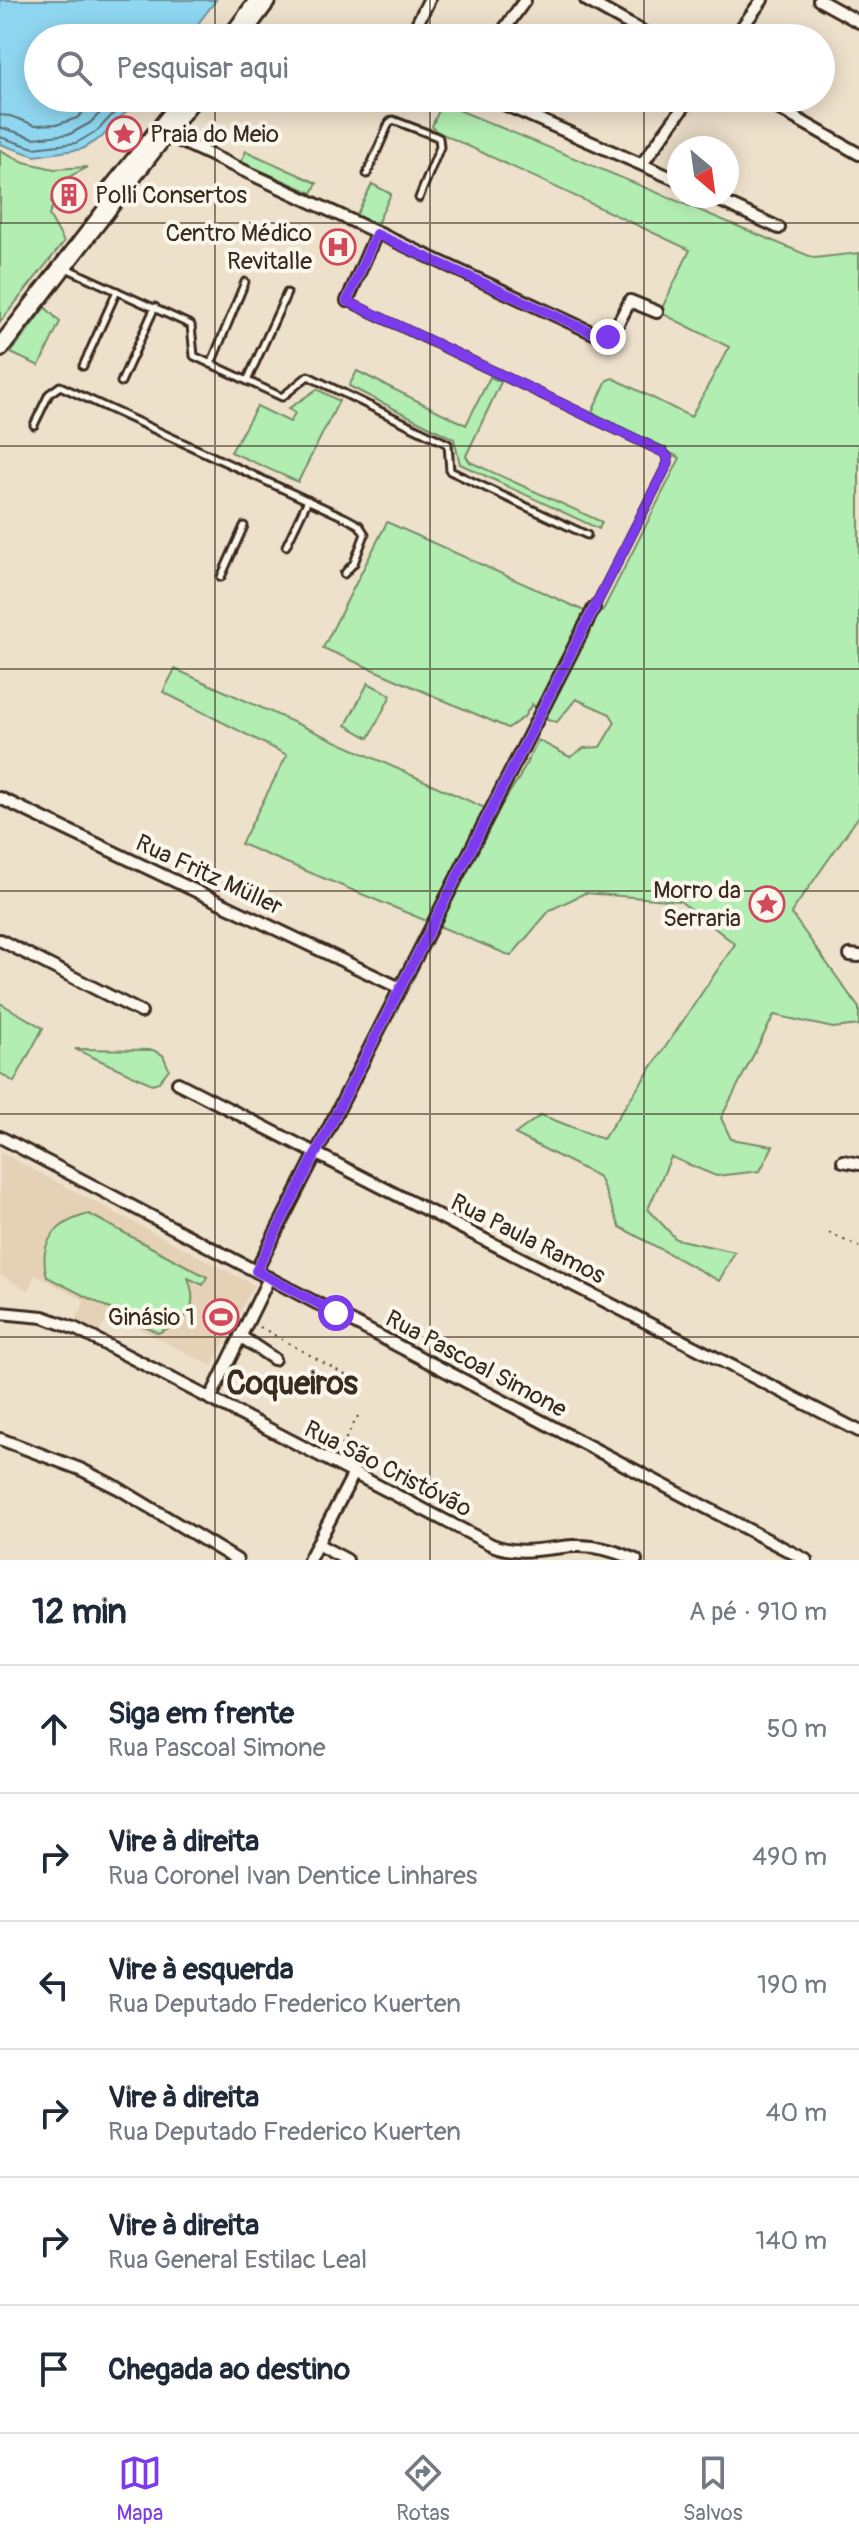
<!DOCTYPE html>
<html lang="pt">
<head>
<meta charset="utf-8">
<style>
  body { margin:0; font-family:Pangolin,sans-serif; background:#f6f6f7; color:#1f2937 }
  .compass { position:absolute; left:667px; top:136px; width:72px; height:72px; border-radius:50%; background:#fff; box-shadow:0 4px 20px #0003; rotate:151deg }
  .stop { position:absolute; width:24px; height:24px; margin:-18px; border:6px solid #7c3aed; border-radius:50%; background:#fff }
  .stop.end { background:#7c3aed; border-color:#fff; box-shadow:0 2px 8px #0008 }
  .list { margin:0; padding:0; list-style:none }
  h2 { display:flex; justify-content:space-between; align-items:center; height:104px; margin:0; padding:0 32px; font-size:34px }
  h2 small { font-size:26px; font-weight:400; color:#747a83 }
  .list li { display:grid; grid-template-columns:52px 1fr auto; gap:24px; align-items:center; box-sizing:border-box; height:128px; padding:0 32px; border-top:2px solid #e0e1e3 }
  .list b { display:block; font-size:30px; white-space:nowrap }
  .list p { margin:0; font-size:26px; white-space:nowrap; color:#747a83 }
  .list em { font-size:26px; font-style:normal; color:#747a83 }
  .icon { flex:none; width:44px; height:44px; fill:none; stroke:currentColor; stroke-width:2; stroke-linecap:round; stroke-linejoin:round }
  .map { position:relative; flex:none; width:859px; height:1560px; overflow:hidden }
  .search { position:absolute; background:#fff; box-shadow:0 4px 20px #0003; left:24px; right:24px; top:24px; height:88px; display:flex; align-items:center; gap:20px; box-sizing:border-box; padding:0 28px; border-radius:44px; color:#747a83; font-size:30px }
  .sheet { height:872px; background:#fff }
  nav { display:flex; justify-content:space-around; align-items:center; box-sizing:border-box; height:112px; border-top:2px solid #e0e1e3; background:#fff; font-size:22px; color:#747a83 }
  nav a { display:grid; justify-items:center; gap:4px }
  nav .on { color:#7c3aed }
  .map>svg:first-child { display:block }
  .built { fill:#e5d2b6 }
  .green { fill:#b2edb2; stroke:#768c68; stroke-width:2 }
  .water { fill:#8fd7f1; stroke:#6d929d; stroke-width:2 }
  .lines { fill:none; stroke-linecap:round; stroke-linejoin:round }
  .shore { stroke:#5d6f72; stroke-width:2 }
  .lane-casing { stroke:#3b2a1e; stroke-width:11 }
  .street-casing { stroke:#3b2a1e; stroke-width:16 }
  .primary-casing { stroke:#3b2a1e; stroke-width:22 }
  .path { stroke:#3b2a1e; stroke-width:2; stroke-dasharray:2 6; stroke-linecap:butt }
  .lane { stroke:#fbf7ec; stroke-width:5 }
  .street { stroke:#fbf7ec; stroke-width:10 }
  .primary { stroke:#fbf7ec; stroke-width:16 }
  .route { stroke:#7c3aed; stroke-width:10 }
  .grid { fill:none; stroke:#3b2a1e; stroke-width:2; stroke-opacity:0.55 }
  .labels { text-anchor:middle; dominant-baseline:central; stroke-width:8; stroke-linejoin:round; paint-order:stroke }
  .poi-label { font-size:24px; fill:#3b2a1e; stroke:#fbf7ec; text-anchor:end }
  .street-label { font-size:24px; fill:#3b2a1e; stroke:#fbf7ec }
  .district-label { font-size:32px; font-weight:bold; fill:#3b2a1e; stroke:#fbf7ec }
</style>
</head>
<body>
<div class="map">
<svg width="859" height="1560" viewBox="0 0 859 1560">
  <rect width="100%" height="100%" fill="#eee1cc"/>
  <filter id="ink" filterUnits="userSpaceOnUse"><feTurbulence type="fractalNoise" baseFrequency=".0125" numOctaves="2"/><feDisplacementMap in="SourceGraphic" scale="16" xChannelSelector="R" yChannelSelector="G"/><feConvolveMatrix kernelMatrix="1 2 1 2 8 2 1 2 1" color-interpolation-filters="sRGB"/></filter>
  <g filter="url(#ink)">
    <polygon class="built" points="0,1152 254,1285 212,1366 110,1314 98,1334 74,1322 85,1301 35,1275 29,1291 0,1275"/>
    <g class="green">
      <polygon points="442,103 814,258 859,253 859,816 791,913 859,1008 859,1025 833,1028 774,1015 721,1118 731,1139 773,1146 760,1171 716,1176 671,1157 648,1209 676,1239 735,1252 719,1281 620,1227 599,1177 515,1134 541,1115 603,1139 735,944 680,901 585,893 550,910 511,956 241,844 287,755 163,692 175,669 496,813 519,778 538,740 570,757 584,748 600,747 615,722 610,714 576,699 557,722 547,720 532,704 524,717 508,728 323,648 387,522 593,615 603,610 680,458 592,412 607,380 613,378 691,417 729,347 663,314 663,306 690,250 436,131 432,126"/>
      <polygon points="0,150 24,162 54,169 88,167 63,180 51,201 53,205 49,215 64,242 0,322"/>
      <polygon points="246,151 317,183 312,193 241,162"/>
      <polygon points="372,184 391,194 376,226 356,216"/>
      <polygon points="45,307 60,322 39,366 11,353"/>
      <polygon points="357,371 466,425 490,377 501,382 466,456 470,462 602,522 599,529 460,464 454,439 349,386"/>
      <polygon points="317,389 339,401 298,482 231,452 257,406 290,422 295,413 288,409"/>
      <polygon points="368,683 391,695 369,738 346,725"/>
      <polygon points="0,1003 43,1028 14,1082 0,1073"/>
      <polygon points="75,1049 153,1050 163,1055 169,1069 159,1082 152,1084"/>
      <path d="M89 1214 207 1277 203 1285 188 1278C200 1310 187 1320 158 1333L47 1277C37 1241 57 1222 89 1214Z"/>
    </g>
    <polygon class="water" points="0,0 216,0 187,38 38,38 38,98 139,98 102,137 82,149 35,156 0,144"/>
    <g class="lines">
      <g class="shore">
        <polyline points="0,115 10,116 35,125 59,124 77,118 98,98"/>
        <polyline points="0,127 34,138 70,134 90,123 115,98"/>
        <polyline points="0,137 34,148 76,143 97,131 128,98"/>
      </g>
      <defs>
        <g id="lane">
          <polyline points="367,174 389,123 393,120 435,136 439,138 440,147 419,198"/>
          <polyline points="66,268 191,325 194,356 282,397 308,376 448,444 450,471 587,535"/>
          <polyline points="348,302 663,452 668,458 668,463 594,608"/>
          <polyline points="211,364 245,282"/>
          <polyline points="83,366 117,291"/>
          <polyline points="247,381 287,293"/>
          <polyline points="121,382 155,307"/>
          <polyline points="34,425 49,394 60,386 346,518 359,525 365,534 354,563 344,574"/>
          <polyline points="286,546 308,500"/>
          <polyline points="221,577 244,526"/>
        </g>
        <g id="street">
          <polyline points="586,0 654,38"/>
          <polyline points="819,0 859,22"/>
          <polyline points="227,38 255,0"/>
          <polyline points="410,38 429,0"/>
          <polyline points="498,38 525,0"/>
          <polyline points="734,38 762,0"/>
          <polyline points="490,98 679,181"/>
          <polyline points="760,98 859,154"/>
          <polyline points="165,134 602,337 613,333 630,301 657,312"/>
          <polyline points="642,164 690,98"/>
          <polyline points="107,190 181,98"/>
          <polyline points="710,196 779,228"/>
          <polyline points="347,301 376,234"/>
          <polyline points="0,798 400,988"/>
          <polyline points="0,940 141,1012"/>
          <polyline points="850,955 859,956"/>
          <polyline points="178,1083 859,1431"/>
          <polyline points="0,1137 806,1560"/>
          <polyline points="843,1161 859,1164"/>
          <polyline points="256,1271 594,608"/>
          <path d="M0 1313 43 1317 76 1329 492 1545C521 1556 544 1548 574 1546 596 1545 617 1551 636 1560"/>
          <polyline points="240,1336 274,1359"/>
          <polyline points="210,1399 269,1278"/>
          <polyline points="0,1439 80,1469 118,1488 237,1560"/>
          <polyline points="317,1544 347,1560"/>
          <polyline points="309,1560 354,1473"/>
        </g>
        <g id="primary">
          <polyline points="239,38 267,0"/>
          <polyline points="0,348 193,98"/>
        </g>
      </defs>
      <use href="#lane" class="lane-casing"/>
      <use href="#street" class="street-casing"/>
      <use href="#primary" class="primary-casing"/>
      <g class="path">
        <polyline points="829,1233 859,1247"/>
        <polyline points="260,1327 356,1381"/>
        <polyline points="338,1453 358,1416"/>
      </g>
      <use href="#lane" class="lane"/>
      <use href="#street" class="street"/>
      <use href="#primary" class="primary"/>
    </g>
  </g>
  <g class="lines" filter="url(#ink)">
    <polyline class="route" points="336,1313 256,1271 668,463 668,458 663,452 347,301 376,234 602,337 608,337"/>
  </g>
  <path class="grid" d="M215 0V38M430 0V38M644 0V38M215 98V1560M430 98V1560M644 98V1560M0 223H859M0 446H859M0 669H859M0 891H859M0 1114H859M0 1337H859"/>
  <defs>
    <symbol id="sight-ring" viewBox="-11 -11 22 22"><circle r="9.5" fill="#fbf7ec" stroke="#d1495b" stroke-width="1.5"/><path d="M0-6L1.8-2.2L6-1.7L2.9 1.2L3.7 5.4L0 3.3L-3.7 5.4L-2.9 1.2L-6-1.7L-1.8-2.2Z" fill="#d1495b"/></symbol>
    <symbol id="building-ring" viewBox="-11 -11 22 22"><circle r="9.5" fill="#fbf7ec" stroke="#d1495b" stroke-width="1.5"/><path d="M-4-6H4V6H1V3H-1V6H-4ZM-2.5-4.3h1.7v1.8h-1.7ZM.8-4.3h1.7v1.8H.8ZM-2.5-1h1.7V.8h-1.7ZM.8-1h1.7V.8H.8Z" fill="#d1495b"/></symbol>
    <symbol id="hospital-ring" viewBox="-11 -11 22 22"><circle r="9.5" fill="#fbf7ec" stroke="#d1495b" stroke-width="1.5"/><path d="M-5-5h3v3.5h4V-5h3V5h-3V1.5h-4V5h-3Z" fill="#d1495b"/></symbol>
    <symbol id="stadium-ring" viewBox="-11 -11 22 22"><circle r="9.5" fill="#fbf7ec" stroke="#d1495b" stroke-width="1.5"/><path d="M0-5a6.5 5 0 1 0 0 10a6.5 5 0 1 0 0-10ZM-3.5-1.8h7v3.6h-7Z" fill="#d1495b"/></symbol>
  </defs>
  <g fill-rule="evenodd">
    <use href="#sight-ring" x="104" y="114" width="40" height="40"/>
    <use href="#building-ring" x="49" y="175" width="40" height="40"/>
    <use href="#hospital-ring" x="318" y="227" width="40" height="40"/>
    <use href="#sight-ring" x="747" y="884" width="40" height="40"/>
    <use href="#stadium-ring" x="201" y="1297" width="40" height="40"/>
  </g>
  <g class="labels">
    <g class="poi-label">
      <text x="150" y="134" text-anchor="start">Praia do Meio</text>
      <text x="95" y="195" text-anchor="start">Polli Consertos</text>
      <text x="312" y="233">Centro Médico<tspan x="312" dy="28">Revitalle</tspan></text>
      <text x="741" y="890">Morro da<tspan x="741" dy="28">Serraria</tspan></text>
      <text x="195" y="1317">Ginásio 1</text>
    </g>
    <g class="street-label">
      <text transform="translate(209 875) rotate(25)">Rua Fritz Müller</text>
      <text transform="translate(528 1239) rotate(27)">Rua Paula Ramos</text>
      <text transform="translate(476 1364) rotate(28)">Rua Pascoal Simone</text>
      <text transform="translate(388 1469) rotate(27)">Rua São Cristóvão</text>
    </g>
    <g class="district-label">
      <text x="292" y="1384">Coqueiros</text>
    </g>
  </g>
</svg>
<svg class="compass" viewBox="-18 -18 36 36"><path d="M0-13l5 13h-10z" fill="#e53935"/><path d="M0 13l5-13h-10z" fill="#747a83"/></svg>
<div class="stop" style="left:336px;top:1313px"></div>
<div class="stop end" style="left:608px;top:337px"></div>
<div class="search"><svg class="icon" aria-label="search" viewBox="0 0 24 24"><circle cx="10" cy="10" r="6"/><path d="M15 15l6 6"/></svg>Pesquisar aqui</div>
</div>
<section class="sheet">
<h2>12 min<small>A pé · 910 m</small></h2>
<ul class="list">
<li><svg class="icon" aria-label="ahead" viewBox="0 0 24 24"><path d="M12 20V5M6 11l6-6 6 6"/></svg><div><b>Siga em frente</b><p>Rua Pascoal Simone</p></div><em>50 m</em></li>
<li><svg class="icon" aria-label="right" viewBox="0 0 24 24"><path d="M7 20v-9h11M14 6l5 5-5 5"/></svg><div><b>Vire à direita</b><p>Rua Coronel Ivan Dentice Linhares</p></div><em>490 m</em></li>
<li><svg class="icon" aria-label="left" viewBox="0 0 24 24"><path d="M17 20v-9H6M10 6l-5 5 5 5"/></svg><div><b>Vire à esquerda</b><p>Rua Deputado Frederico Kuerten</p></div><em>190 m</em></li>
<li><svg class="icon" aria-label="right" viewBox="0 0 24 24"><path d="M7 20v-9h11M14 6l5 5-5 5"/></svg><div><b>Vire à direita</b><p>Rua Deputado Frederico Kuerten</p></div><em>40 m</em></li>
<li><svg class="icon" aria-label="right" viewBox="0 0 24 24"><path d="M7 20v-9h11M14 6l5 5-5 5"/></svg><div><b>Vire à direita</b><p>Rua General Estilac Leal</p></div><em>140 m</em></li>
<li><svg class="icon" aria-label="arrive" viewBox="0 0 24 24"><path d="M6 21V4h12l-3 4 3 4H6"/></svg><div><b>Chegada ao destino</b></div></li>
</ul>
</section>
<nav>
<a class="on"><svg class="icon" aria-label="map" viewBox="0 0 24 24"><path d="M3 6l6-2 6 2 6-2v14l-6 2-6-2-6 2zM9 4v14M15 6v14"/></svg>Mapa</a>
<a><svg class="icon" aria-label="directions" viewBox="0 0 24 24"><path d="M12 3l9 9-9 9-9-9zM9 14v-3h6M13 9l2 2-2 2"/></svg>Rotas</a>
<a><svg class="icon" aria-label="saved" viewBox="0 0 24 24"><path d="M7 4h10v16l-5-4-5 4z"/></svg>Salvos</a>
</nav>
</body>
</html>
